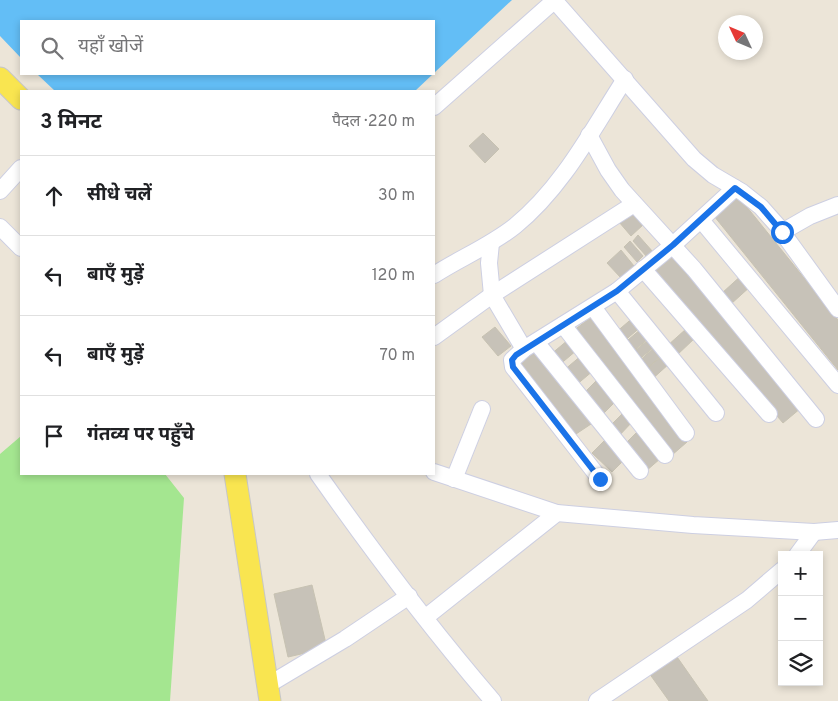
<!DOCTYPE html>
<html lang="hi">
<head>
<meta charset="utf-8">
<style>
  body { margin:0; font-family:Overpass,"Noto Sans Devanagari",sans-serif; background:#f2f2f2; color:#202124 }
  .controls { position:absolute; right:15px; bottom:15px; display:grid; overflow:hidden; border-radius:0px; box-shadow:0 2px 8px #0003 }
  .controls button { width:45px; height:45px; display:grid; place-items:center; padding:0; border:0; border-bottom:1px solid #e0e0e0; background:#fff; color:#202124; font:25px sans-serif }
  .compass { position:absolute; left:718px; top:15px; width:45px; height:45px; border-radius:50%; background:#fff; box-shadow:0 2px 8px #0003; rotate:314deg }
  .stop { position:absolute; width:15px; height:15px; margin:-11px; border:4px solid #1a73e8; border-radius:50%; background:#fff }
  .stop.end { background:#1a73e8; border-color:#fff; box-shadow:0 1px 5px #0008 }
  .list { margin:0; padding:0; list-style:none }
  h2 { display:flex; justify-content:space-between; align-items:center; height:65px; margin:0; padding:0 20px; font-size:21px }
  h2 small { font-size:16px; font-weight:400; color:#757577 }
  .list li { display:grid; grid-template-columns:32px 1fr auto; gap:15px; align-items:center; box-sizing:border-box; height:80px; padding:0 20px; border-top:1px solid #e0e0e0 }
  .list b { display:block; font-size:19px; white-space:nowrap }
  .list em { font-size:16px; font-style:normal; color:#757577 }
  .icon { flex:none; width:28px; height:28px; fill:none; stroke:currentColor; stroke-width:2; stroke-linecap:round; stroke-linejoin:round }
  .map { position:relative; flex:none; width:838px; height:701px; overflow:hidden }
  .search { position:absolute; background:#fff; box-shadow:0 2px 8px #0003; left:20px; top:20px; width:415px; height:55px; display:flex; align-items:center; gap:12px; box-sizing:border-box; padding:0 18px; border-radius:0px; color:#757577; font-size:19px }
  .panel { position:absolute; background:#fff; box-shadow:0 2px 8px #0003; left:20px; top:90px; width:415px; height:385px; border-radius:0px }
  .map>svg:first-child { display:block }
  .green { fill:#a4e690 }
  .water { fill:#63bef6 }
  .building { fill:#c7c2b8; stroke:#c7c2b2 }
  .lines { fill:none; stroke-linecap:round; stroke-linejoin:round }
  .minor-casing { stroke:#cdcfe2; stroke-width:18 }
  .major-casing { stroke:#c7c7c7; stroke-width:23 }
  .minor { stroke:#fff; stroke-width:16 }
  .major { stroke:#f9e550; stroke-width:21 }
  .route { stroke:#1a73e8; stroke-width:6 }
</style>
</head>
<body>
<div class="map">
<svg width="838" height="701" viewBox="0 0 838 701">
  <rect width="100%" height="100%" fill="#ece5d8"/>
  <polygon class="green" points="21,436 21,474 165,474 184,498 170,701 0,701 0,454"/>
  <g class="water">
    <polygon points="0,0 512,0 434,73 434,21 21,21 21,58 0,36"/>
    <polygon points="37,74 433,74 415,91 55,91"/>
  </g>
  <g class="building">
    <polygon points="483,133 499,149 485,163 469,146"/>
    <polygon points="734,191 838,320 838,370 710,211"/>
    <polygon points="632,210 644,224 631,236 619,222"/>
    <polygon points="638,235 653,252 647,257 633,241"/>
    <polygon points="630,241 643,256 637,262 624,247"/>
    <polygon points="621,250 634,266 621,278 607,263"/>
    <polygon points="673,254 801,408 783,423 653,270"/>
    <polygon points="743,274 752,285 731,304 722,293"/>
    <polygon points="635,316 643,325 622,343 614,334"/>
    <polygon points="590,318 687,442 672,455 573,331"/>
    <polygon points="495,327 511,346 498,356 482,337"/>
    <polygon points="641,329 649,338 630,354 622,345"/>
    <polygon points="686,329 695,338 676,356 667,346"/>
    <polygon points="568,340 577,350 558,366 550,355"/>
    <polygon points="648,340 654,347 636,362 630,355"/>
    <polygon points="655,347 662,355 644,371 637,363"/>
    <polygon points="535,349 594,422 576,434 517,363"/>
    <polygon points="582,355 594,370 575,386 563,371"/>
    <polygon points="663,355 670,363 650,381 642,373"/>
    <polygon points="597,380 617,400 601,416 581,396"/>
    <polygon points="625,411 633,421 616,439 608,428"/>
    <polygon points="639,430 661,458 646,471 623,446"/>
    <polygon points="605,440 625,459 612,472 592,453"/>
    <polygon points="312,585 327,648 288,657 274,594"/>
    <polygon points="675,654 708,701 669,701 649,673"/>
  </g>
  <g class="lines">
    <defs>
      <g id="minor">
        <polyline points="554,0 694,159 713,175 742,192 761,207 777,225 838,309"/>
        <polyline points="434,107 555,0"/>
        <polyline points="589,135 608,170 622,190 694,269 816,419"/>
        <polyline points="0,191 21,168"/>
        <polyline points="701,220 838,385"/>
        <polyline points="0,227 21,248"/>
        <polyline points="782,232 810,216 838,205"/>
        <polyline points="491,243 489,263 492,295 524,349"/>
        <polyline points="643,269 769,414"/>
        <path d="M434 275C460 258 490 246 515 226 563 187 592 130 625 79"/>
        <polyline points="617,291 716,413"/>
        <polyline points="593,307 686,433"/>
        <polyline points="563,325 665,455"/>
        <polyline points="434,337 492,295 634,204"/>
        <polyline points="536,342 640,471"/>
        <polyline points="434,472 557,513 693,525 814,532 838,530"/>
        <path d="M318 474C373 552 431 629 493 701"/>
        <polyline points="454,479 482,409"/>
        <polyline points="600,479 513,367 512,360 524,349 617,291 673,245 735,188"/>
        <polyline points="797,555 814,532"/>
        <polyline points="426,617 557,513"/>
        <polyline points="268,685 345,639 409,596"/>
        <polyline points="597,701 747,600 782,570"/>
      </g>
      <g id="major">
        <polyline points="0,78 21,99"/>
        <polyline points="235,474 270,701"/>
      </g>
    </defs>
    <use href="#minor" class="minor-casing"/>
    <use href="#major" class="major-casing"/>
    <use href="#minor" class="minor"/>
    <use href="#major" class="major"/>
  </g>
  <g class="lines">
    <polyline class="route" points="600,479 513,367 512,360 516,355 617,291 673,245 735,188 761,207 782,232"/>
  </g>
</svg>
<div class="controls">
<button>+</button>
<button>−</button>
<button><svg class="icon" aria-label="layers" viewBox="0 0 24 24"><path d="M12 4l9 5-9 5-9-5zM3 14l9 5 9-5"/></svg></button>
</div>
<svg class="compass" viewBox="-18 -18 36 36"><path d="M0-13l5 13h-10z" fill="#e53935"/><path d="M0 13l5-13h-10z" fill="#757577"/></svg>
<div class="stop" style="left:782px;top:232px"></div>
<div class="stop end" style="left:600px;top:479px"></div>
<div class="search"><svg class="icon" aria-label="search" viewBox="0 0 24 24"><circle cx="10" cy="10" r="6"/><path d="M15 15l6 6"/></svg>यहाँ खोजें</div>
<section class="panel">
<h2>3 मिनट<small>पैदल · 220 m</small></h2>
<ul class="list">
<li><svg class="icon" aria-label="ahead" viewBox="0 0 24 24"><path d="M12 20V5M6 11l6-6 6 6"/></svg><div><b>सीधे चलें</b></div><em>30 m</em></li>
<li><svg class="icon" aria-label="left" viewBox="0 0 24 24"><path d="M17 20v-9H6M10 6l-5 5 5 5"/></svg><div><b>बाएँ मुड़ें</b></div><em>120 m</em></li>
<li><svg class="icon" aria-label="left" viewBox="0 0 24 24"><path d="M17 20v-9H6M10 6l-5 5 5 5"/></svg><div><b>बाएँ मुड़ें</b></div><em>70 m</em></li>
<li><svg class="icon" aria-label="arrive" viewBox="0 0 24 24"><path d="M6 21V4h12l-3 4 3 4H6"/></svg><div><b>गंतव्य पर पहुँचे</b></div></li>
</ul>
</section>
</div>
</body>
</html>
